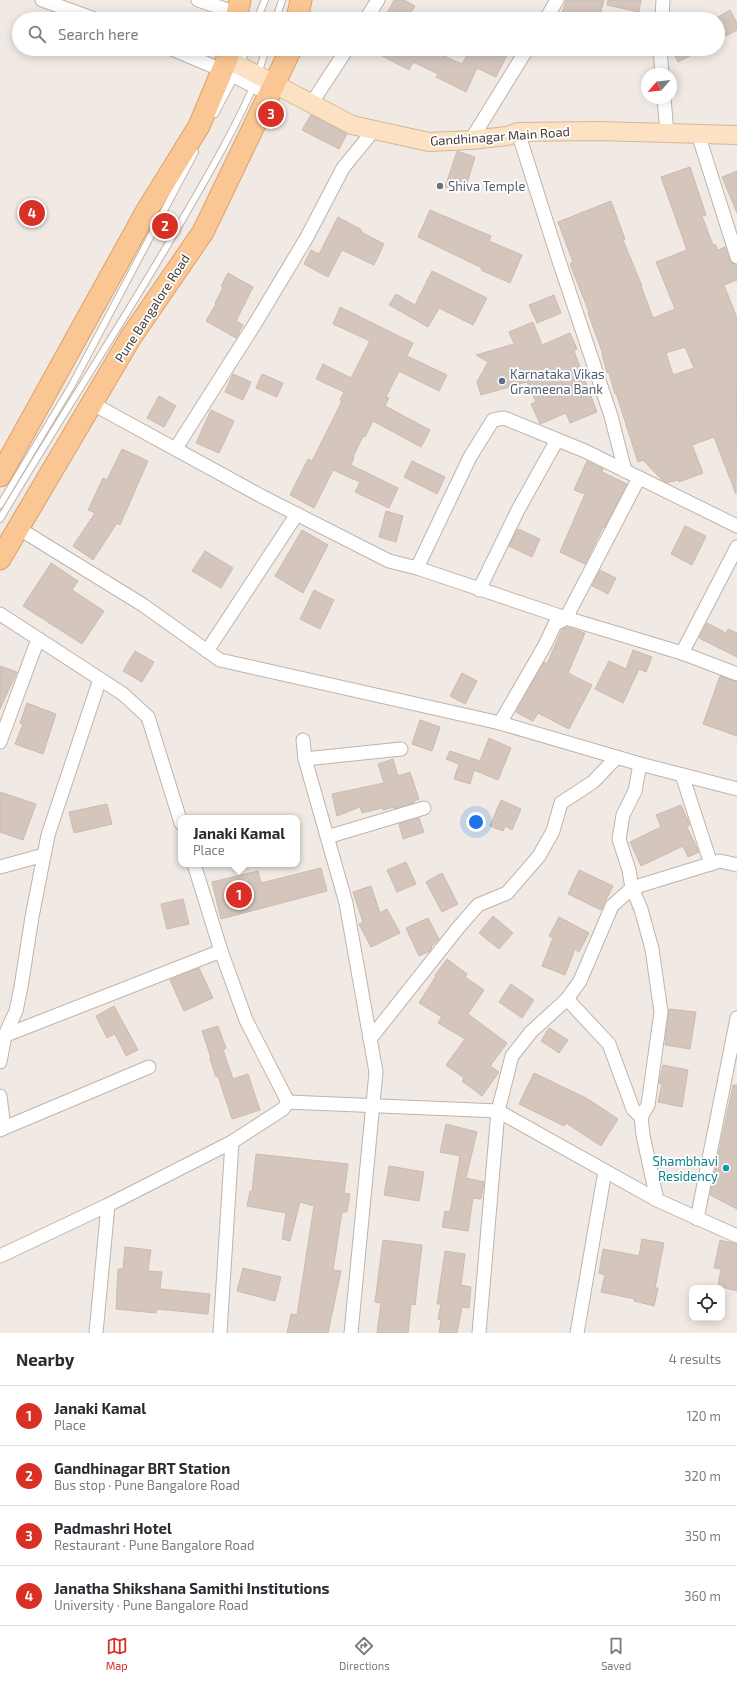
<!DOCTYPE html>
<html lang="en">
<head>
<meta charset="utf-8">
<style>
  body { margin:0; font-family:"Exo 2",sans-serif; background:#f2f2f3; color:#2b2b33 }
  .controls { position:absolute; right:12px; bottom:12px; display:grid; overflow:hidden; border-radius:8px; box-shadow:0 2px 10px #0003 }
  .controls button { width:36px; height:36px; display:grid; place-items:center; padding:0; border:0; border-bottom:1px solid #e1e1e2; background:#fff; color:#2b2b33; font:20px sans-serif }
  .compass { position:absolute; left:641px; top:68px; width:36px; height:36px; border-radius:50%; background:#fff; box-shadow:0 2px 10px #0003; rotate:242deg }
  .you { position:absolute; left:476px; top:822px; width:14px; height:14px; margin:-10px; border:3px solid #fff; border-radius:50%; background:#1a73e8; box-shadow:0 0 0 6px #1a73e833 }
  .badge { display:grid; place-items:center; width:26px; height:26px; border-radius:50%; background:#d93025; color:#fff; font-size:13px; font-weight:700 }
  .pin { position:absolute; translate:-50% -50%; border:2px solid #fff; box-shadow:0 1px 4px #0006 }
  .popup { position:absolute; left:178px; top:815px; width:122px; height:52px; box-sizing:border-box; display:grid; place-content:center; border-radius:8px; background:#fff; filter:drop-shadow(0 1px 3px #0005); font-size:13px; white-space:nowrap; color:#7c7c81 }
  .popup b { font-size:15px; color:#2b2b33 }
  .popup::after { content:''; position:absolute; left:50%; top:100%; margin-left:-8px; border:8px solid transparent; border-top-color:#fff }
  .list { margin:0; padding:0; list-style:none }
  h2 { display:flex; justify-content:space-between; align-items:center; height:52px; margin:0; padding:0 16px; font-size:17px }
  h2 small { font-size:13px; font-weight:400; color:#7c7c81 }
  .list li { display:grid; grid-template-columns:26px 1fr auto; gap:12px; align-items:center; box-sizing:border-box; height:60px; padding:0 16px; border-top:1px solid #e1e1e2 }
  .list b { display:block; font-size:15px; white-space:nowrap }
  .list p { margin:0; font-size:13px; white-space:nowrap; color:#7c7c81 }
  .list em { font-size:13px; font-style:normal; color:#7c7c81 }
  .icon { flex:none; width:22px; height:22px; fill:none; stroke:currentColor; stroke-width:2; stroke-linecap:round; stroke-linejoin:round }
  .map { position:relative; flex:none; width:737px; height:1333px; overflow:hidden }
  .search { position:absolute; background:#fff; box-shadow:0 2px 10px #0003; left:12px; right:12px; top:12px; height:44px; display:flex; align-items:center; gap:10px; box-sizing:border-box; padding:0 14px; border-radius:22px; color:#7c7c81; font-size:15px }
  .sheet { height:292px; background:#fff }
  nav { display:flex; justify-content:space-around; align-items:center; box-sizing:border-box; height:56px; border-top:1px solid #e1e1e2; background:#fff; font-size:11px; color:#7c7c81 }
  nav a { display:grid; justify-items:center; gap:2px }
  nav .on { color:#d93025 }
  .map>svg:first-child { display:block }
  .building { fill:#d5c6bd; stroke:#cdbaad; fill-rule:evenodd }
  .lines { fill:none; stroke-linecap:round; stroke-linejoin:round }
  .lane-casing { stroke:#bfb3aa; stroke-width:8 }
  .street-casing { stroke:#bfb3aa; stroke-width:15 }
  .secondary-casing { stroke:#d3b697; stroke-width:20 }
  .primary-casing { stroke:#dea065; stroke-width:23 }
  .lane { stroke:#fff; stroke-width:6 }
  .street { stroke:#fff; stroke-width:13 }
  .secondary { stroke:#fce2c3; stroke-width:18 }
  .primary { stroke:#fac794; stroke-width:21 }
  .worship-dot { fill:#6b7280; stroke:#fff; stroke-width:1.5 }
  .service-dot { fill:#5c6f8a; stroke:#fff; stroke-width:1.5 }
  .culture-dot { fill:#0f9aa8; stroke:#fff; stroke-width:1.5 }
  .labels { text-anchor:middle; dominant-baseline:central; stroke-width:3.5; stroke-linejoin:round; paint-order:stroke }
  .street-label { font-size:13px; fill:#433a34; stroke:#fff }
  .worship-label { font-size:13px; fill:#5b616d; stroke:#fff; text-anchor:start }
  .service-label { font-size:13px; fill:#4e5e75; stroke:#fff; text-anchor:start }
  .culture-label { font-size:13px; fill:#0d838f; stroke:#fff; text-anchor:end }
</style>
</head>
<body>
<div class="map">
<svg width="737" height="1333" viewBox="0 0 737 1333">
  <rect width="100%" height="100%" fill="#f1eae4"/>
  <g class="building">
    <polygon points="394,0 404,0 415,6 407,19 384,19"/>
    <polygon points="566,0 604,0 599,19 560,19"/>
    <polygon points="608,0 641,0 639,12 607,5"/>
    <polygon points="730,10 737,23 737,30 718,40 718,17"/>
    <polygon points="369,49 417,49 431,56 433,51 462,64 470,49 499,49 508,53 496,77 477,68 466,92 436,77 438,74 413,62 409,70"/>
    <polygon points="672,49 704,49 678,62"/>
    <polygon points="311,115 347,134 339,149 302,130"/>
    <polygon points="457,151 475,157 464,193 445,187"/>
    <path d="M690 167 706 215 702 216 713 245 715 244 718 250 725 247 731 263 737 265V280L724 285 737 318 736 494 714 437 692 445 703 473 679 482 678 480 667 483 662 480 643 460 638 462 616 393 615 394 609 373H607L602 354H603L588 313 589 312 570 264 573 262 558 222 611 201 625 239 623 240 642 286H641L653 318 675 309 656 262 687 250 661 177ZM685 347 694 368 673 375 666 353Z"/>
    <polygon points="737,171 737,213 722,177"/>
    <polygon points="430,210 491,236 489,241 522,255 510,283 481,270 482,268 418,237"/>
    <polygon points="338,217 362,230 361,232 384,244 374,265 342,250 328,277 304,264 311,250 319,254"/>
    <polygon points="432,271 487,298 473,325 439,308 428,327 389,305 396,294 415,305"/>
    <polygon points="228,273 253,287 236,321 243,325 236,338 206,321 216,304 215,303 223,288 221,286"/>
    <polygon points="554,295 561,313 537,323 529,305"/>
    <polygon points="340,307 413,343 407,356 447,375 439,391 399,371 386,397 389,398 385,406 430,430 421,447 373,421 365,437 363,436 353,457 354,457 351,465 398,488 389,508 355,492 360,482 333,470 314,508 290,495 308,459 312,461 342,401 340,400 344,392 316,379 323,364 351,378 370,341 333,324"/>
    <polygon points="533,322 542,345 570,333 577,349 574,351 597,412 570,423 566,413 540,424 531,404 536,402 527,382 481,395 477,382 488,362 476,355 514,344 509,332"/>
    <polygon points="233,374 251,382 243,400 225,392"/>
    <polygon points="262,374 283,383 277,397 256,388"/>
    <polygon points="159,396 176,406 164,427 147,418"/>
    <polygon points="211,410 234,421 219,453 196,443"/>
    <polygon points="122,449 148,461 120,525 117,523 93,560 73,546 95,513 88,510 103,478 107,480"/>
    <polygon points="412,461 445,477 437,494 404,477"/>
    <polygon points="587,461 603,469 602,472 627,484 604,528 603,527 585,564 560,552 585,494 574,490"/>
    <polygon points="386,511 403,516 396,542 379,537"/>
    <polygon points="685,526 706,536 692,565 671,554"/>
    <polygon points="518,529 540,539 532,557 509,546"/>
    <polygon points="302,530 328,545 303,593 275,576"/>
    <polygon points="205,551 233,568 221,588 192,571"/>
    <polygon points="51,563 78,581 72,590 104,611 82,644 23,606"/>
    <polygon points="600,570 616,578 608,594 592,586"/>
    <polygon points="314,590 334,600 320,629 300,619"/>
    <polygon points="707,623 726,633 728,629 737,633 737,657 699,638"/>
    <polygon points="567,627 585,633 568,673 592,685 569,729 538,713 533,721 516,712 544,662 547,664 562,629"/>
    <polygon points="633,650 652,657 646,672 639,669 623,703 595,689 609,661 626,669"/>
    <polygon points="135,651 154,662 142,682 123,671"/>
    <polygon points="0,666 17,672 0,709"/>
    <polygon points="462,673 477,681 465,704 450,696"/>
    <polygon points="720,676 737,682 737,736 703,724"/>
    <polygon points="27,703 56,714 43,754 15,744 23,724 20,723"/>
    <polygon points="420,720 440,727 432,751 412,744"/>
    <polygon points="489,738 511,748 498,780 474,770 470,784 454,779 459,764 446,759 450,751 480,761"/>
    <polygon points="393,759 398,776 410,772 419,799 414,801 414,803 394,809 394,807 383,810 382,808 362,813 360,807 337,816 332,794 384,783 378,764"/>
    <polygon points="0,792 36,804 23,840 0,832"/>
    <polygon points="501,800 521,809 512,830 505,826 503,831 490,826"/>
    <polygon points="107,804 112,824 74,833 69,812"/>
    <polygon points="681,805 690,825 687,827 699,852 688,857 683,846 641,866 630,842 661,827 656,815"/>
    <polygon points="419,818 424,832 403,839 399,824"/>
    <polygon points="406,862 416,884 397,892 387,870"/>
    <polygon points="321,868 327,891 221,919 212,882 258,871 261,883"/>
    <polygon points="579,870 613,886 601,910 568,894"/>
    <polygon points="442,873 458,904 442,912 426,882"/>
    <polygon points="371,886 380,913 387,909 400,933 371,947 359,924 363,922 353,892"/>
    <polygon points="183,899 189,924 167,929 161,904"/>
    <polygon points="493,916 513,933 499,949 479,933"/>
    <polygon points="559,917 589,933 579,952 575,949 565,975 542,966 553,938 549,936"/>
    <polygon points="428,918 439,939 431,947 432,948 430,951 419,956 406,928"/>
    <polygon points="447,959 467,974 465,977 484,990 468,1014 507,1043 490,1066 499,1072 482,1096 462,1081 464,1078 446,1065 465,1039 438,1023 442,1017 419,1003 436,976 435,975"/>
    <polygon points="199,968 213,998 184,1011 170,980"/>
    <polygon points="511,984 534,1000 522,1018 499,1002"/>
    <polygon points="114,1006 138,1050 126,1056 115,1034 107,1038 96,1016"/>
    <polygon points="669,1009 696,1012 690,1049 665,1045"/>
    <polygon points="218,1026 226,1048 223,1050 233,1079 248,1074 260,1110 232,1119 218,1076 216,1077 210,1059 211,1058 202,1031"/>
    <polygon points="549,1028 568,1040 559,1053 541,1041"/>
    <polygon points="663,1065 688,1070 682,1107 658,1102 662,1084 659,1083"/>
    <polygon points="534,1073 588,1099 618,1119 601,1146 566,1123 564,1126 519,1104"/>
    <polygon points="733,1085 737,1085 737,1209 710,1195"/>
    <polygon points="446,1124 477,1132 466,1178 484,1182 481,1199 473,1198 468,1231 442,1227 445,1211 450,1212 460,1156 440,1152"/>
    <polygon points="256,1154 348,1164 344,1193 350,1194 347,1212 342,1212 333,1270 341,1271 328,1333 287,1333 291,1314 297,1315 314,1206 300,1202 290,1241 282,1239 286,1213 247,1206 250,1191 252,1191"/>
    <polygon points="389,1166 424,1172 419,1201 384,1195"/>
    <polygon points="642,1239 664,1243 655,1288 658,1288 654,1306 634,1301 635,1299 601,1292 605,1275 599,1273 603,1249 639,1256"/>
    <polygon points="383,1240 422,1245 415,1305 411,1304 408,1333 377,1333 381,1303 375,1302"/>
    <polygon points="720,1240 737,1244 737,1291 718,1286 721,1269 714,1268"/>
    <polygon points="125,1247 151,1250 148,1271 162,1272 160,1289 210,1294 208,1314 157,1309 156,1313 116,1309 118,1269 123,1269"/>
    <polygon points="445,1251 465,1254 461,1285 471,1287 469,1308 462,1307 457,1333 439,1333 441,1320 438,1319 441,1304 437,1304"/>
    <polygon points="243,1268 281,1277 275,1301 237,1291"/>
  </g>
  <g class="lines">
    <defs>
      <g id="lane">
        <polyline points="257,19 265,0"/>
        <polyline points="276,19 282,0"/>
        <polyline points="241,65 246,49"/>
        <polyline points="258,74 266,49"/>
        <polyline points="215,114 235,76"/>
        <polyline points="0,505 72,385 195,152"/>
        <path d="M0 519C58 421 120 327 177 229 204 182 232 135 254 85"/>
      </g>
      <g id="street">
        <polyline points="42,0 95,19"/>
        <polyline points="198,0 237,13"/>
        <polyline points="366,19 378,0"/>
        <polyline points="546,19 557,0"/>
        <polyline points="662,19 663,0"/>
        <polyline points="172,49 222,70 269,94"/>
        <polyline points="660,49 662,74"/>
        <polyline points="664,98 667,133"/>
        <polyline points="311,104 347,49"/>
        <polyline points="518,132 557,255 611,416 625,471"/>
        <polyline points="698,134 737,257"/>
        <polyline points="471,140 527,49"/>
        <polyline points="93,404 263,497 389,561 417,568 566,618 682,653 737,674"/>
        <polyline points="176,448 256,322 307,237 343,168 374,130"/>
        <polyline points="18,528 143,605 220,660 500,723 640,764 737,789"/>
        <polyline points="417,568 470,457 493,420 504,418 585,451 737,526"/>
        <polyline points="479,590 518,510 557,440"/>
        <polyline points="0,614 123,694 148,717 181,823"/>
        <polyline points="207,651 297,514"/>
        <polyline points="682,653 737,547"/>
        <polyline points="500,723 545,645 555,624 566,618 639,478"/>
        <polyline points="303,740 305,759 346,903 376,1072 351,1333"/>
        <polyline points="0,742 38,639"/>
        <polyline points="305,759 401,749"/>
        <polyline points="640,764 635,791 623,815 619,839 629,870 632,888 641,909 652,949 661,1012 648,1105 641,1117"/>
        <polyline points="682,775 711,864"/>
        <polyline points="327,837 424,808"/>
        <polyline points="0,867 44,855"/>
        <polyline points="567,999 609,1044 633,1109 641,1117 643,1135 657,1200"/>
        <polyline points="1,1037 221,951"/>
        <polyline points="370,1039 458,928 478,905 507,893 539,856 553,831 561,803 593,782 617,757"/>
        <polyline points="0,1062 5,1035 16,1011 21,987 32,917 48,835 100,679"/>
        <polyline points="0,1096 4,1128 0,1130"/>
        <polyline points="288,1102 498,1111 512,1056 531,1032 567,999 580,981 612,906 632,888 720,861 737,865"/>
        <polyline points="4,1128 149,1067"/>
        <polyline points="697,1219 737,1018"/>
        <polyline points="0,1256 108,1205"/>
        <polyline points="96,1333 108,1205 232,1142 283,1109 288,1102 246,1020 221,951 194,864"/>
        <polyline points="220,1333 232,1142"/>
        <polyline points="479,1333 498,1111 657,1200 737,1236"/>
        <polyline points="577,1333 605,1171"/>
      </g>
      <polyline id="secondary" points="227,59 352,125 429,142 471,140 507,136 518,132 598,131 737,135"/>
      <g id="primary">
        <polyline points="236,19 240,0"/>
        <polyline points="297,19 301,0"/>
        <polyline points="0,476 146,212 199,126 227,59 229,49"/>
        <polyline points="0,559 131,337 203,232 291,49"/>
      </g>
    </defs>
    <use href="#lane" class="lane-casing"/>
    <use href="#street" class="street-casing"/>
    <use href="#secondary" class="secondary-casing"/>
    <use href="#primary" class="primary-casing"/>
    <use href="#lane" class="lane"/>
    <use href="#street" class="street"/>
    <use href="#secondary" class="secondary"/>
    <use href="#primary" class="primary"/>
  </g>
  <circle class="worship-dot" cx="440" cy="186" r="4"/>
  <circle class="service-dot" cx="502" cy="381" r="4"/>
  <circle class="culture-dot" cx="726" cy="1168" r="4"/>
  <g class="labels">
    <g class="street-label">
      <text transform="translate(500 136) rotate(-4)">Gandhinagar Main Road</text>
      <text transform="translate(152 308) rotate(-57)">Pune Bangalore Road</text>
    </g>
    <g class="worship-label">
      <text x="448" y="186">Shiva Temple</text>
    </g>
    <g class="service-label">
      <text x="510" y="374">Karnataka Vikas<tspan x="510" dy="15">Grameena Bank</tspan></text>
    </g>
    <g class="culture-label">
      <text x="718" y="1161">Shambhavi<tspan x="718" dy="15">Residency</tspan></text>
    </g>
  </g>
</svg>
<div class="controls">
<button><svg class="icon" aria-label="locate" viewBox="0 0 24 24"><circle cx="12" cy="12" r="6"/><path d="M12 2v4M12 18v4M2 12h4M18 12h4"/></svg></button>
</div>
<svg class="compass" viewBox="-18 -18 36 36"><path d="M0-13l5 13h-10z" fill="#e53935"/><path d="M0 13l5-13h-10z" fill="#7c7c81"/></svg>
<div class="you"></div>
<div class="pin badge" style="left:239px;top:895px">1</div>
<div class="popup"><b>Janaki Kamal</b>Place</div>
<div class="pin badge" style="left:165px;top:226px">2</div>
<div class="pin badge" style="left:271px;top:114px">3</div>
<div class="pin badge" style="left:32px;top:213px">4</div>
<div class="search"><svg class="icon" aria-label="search" viewBox="0 0 24 24"><circle cx="10" cy="10" r="6"/><path d="M15 15l6 6"/></svg>Search here</div>
</div>
<section class="sheet">
<h2>Nearby<small>4 results</small></h2>
<ul class="list">
<li><span class="badge">1</span><div><b>Janaki Kamal</b><p>Place</p></div><em>120 m</em></li>
<li><span class="badge">2</span><div><b>Gandhinagar BRT Station</b><p>Bus stop · Pune Bangalore Road</p></div><em>320 m</em></li>
<li><span class="badge">3</span><div><b>Padmashri Hotel</b><p>Restaurant · Pune Bangalore Road</p></div><em>350 m</em></li>
<li><span class="badge">4</span><div><b>Janatha Shikshana Samithi Institutions</b><p>University · Pune Bangalore Road</p></div><em>360 m</em></li>
</ul>
</section>
<nav>
<a class="on"><svg class="icon" aria-label="map" viewBox="0 0 24 24"><path d="M3 6l6-2 6 2 6-2v14l-6 2-6-2-6 2zM9 4v14M15 6v14"/></svg>Map</a>
<a><svg class="icon" aria-label="directions" viewBox="0 0 24 24"><path d="M12 3l9 9-9 9-9-9zM9 14v-3h6M13 9l2 2-2 2"/></svg>Directions</a>
<a><svg class="icon" aria-label="saved" viewBox="0 0 24 24"><path d="M7 4h10v16l-5-4-5 4z"/></svg>Saved</a>
</nav>
</body>
</html>
